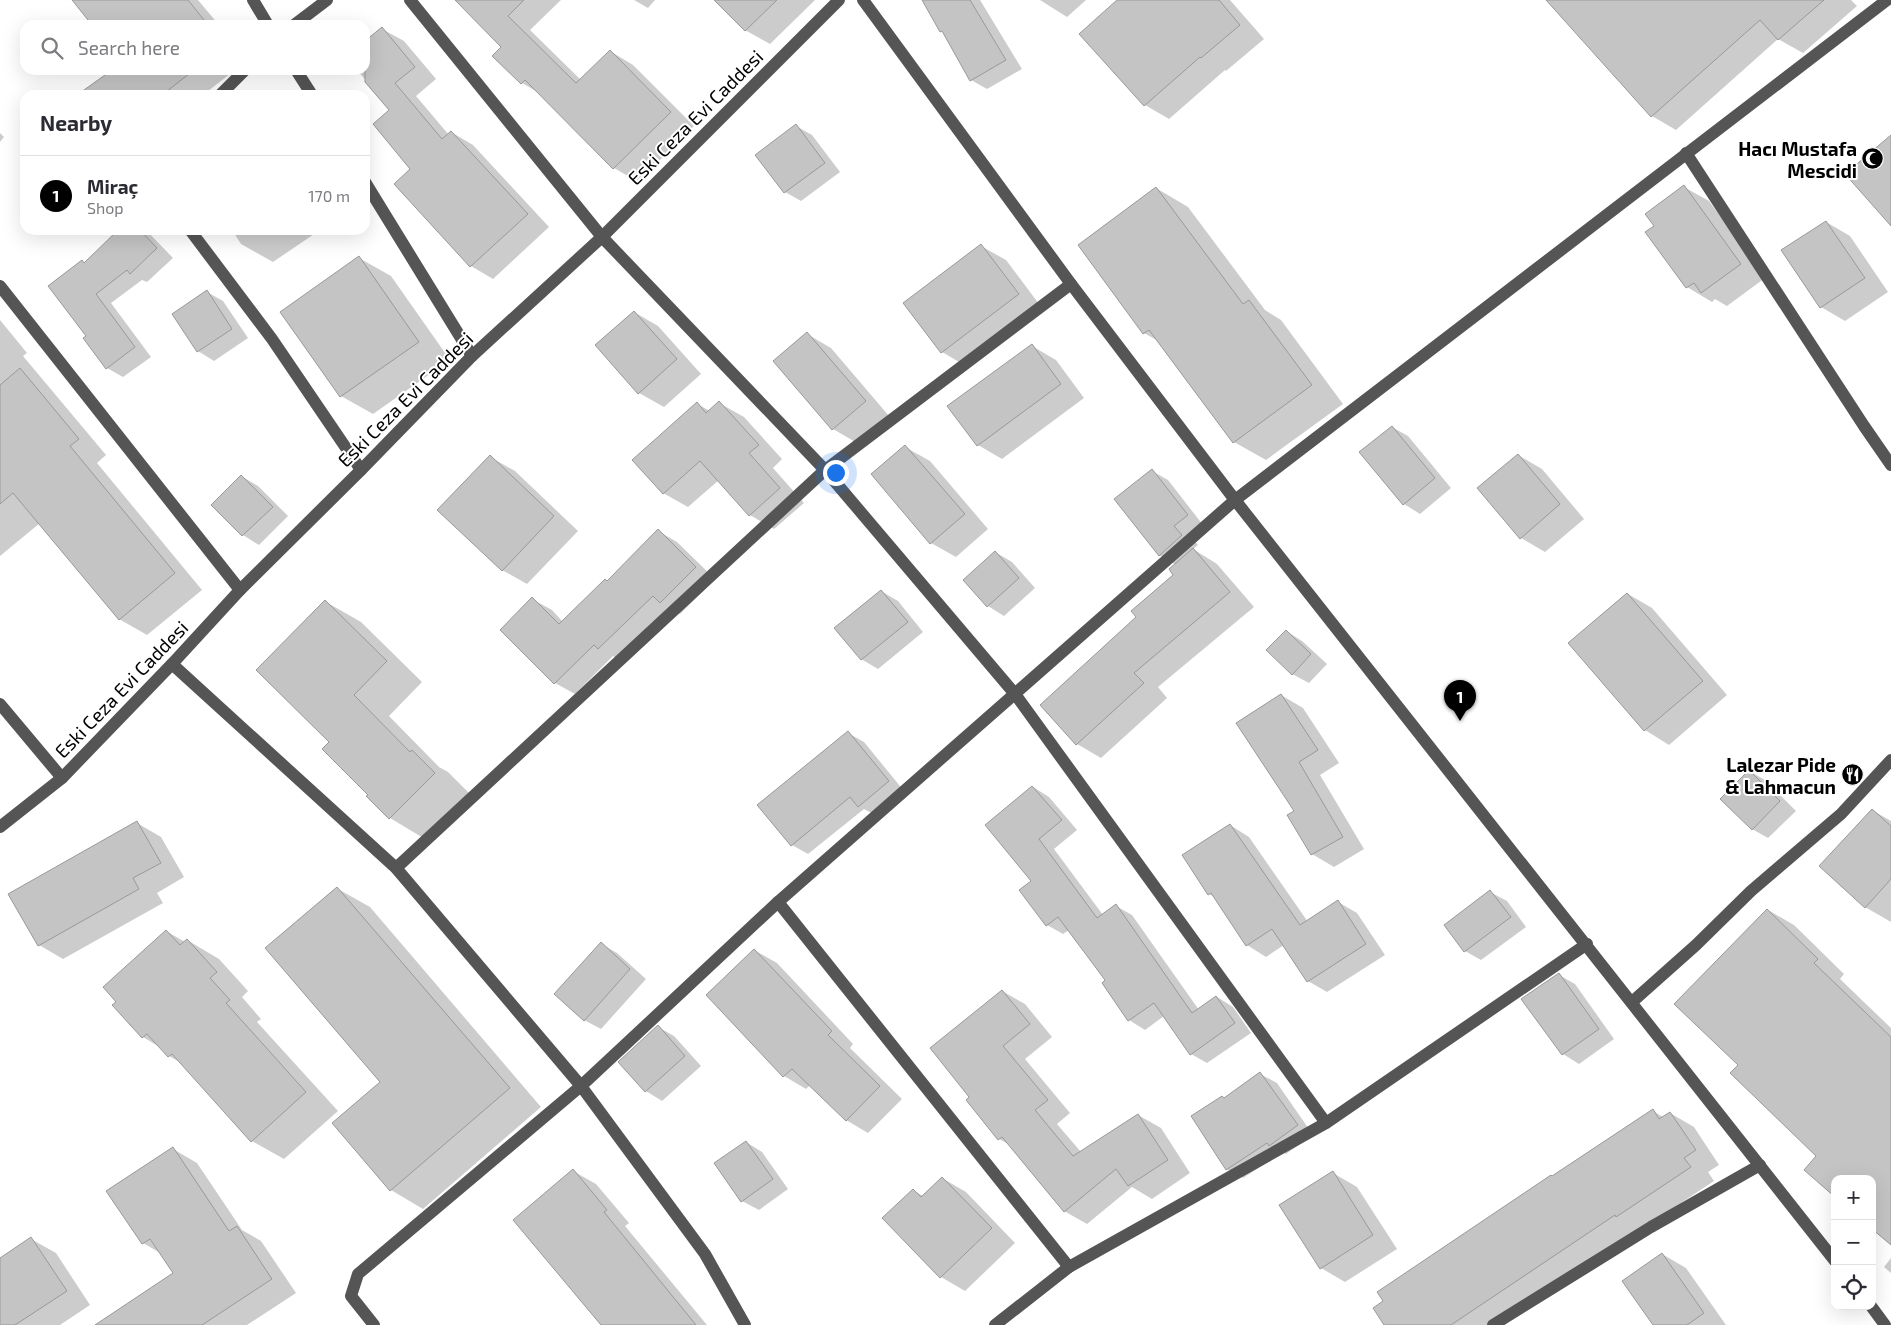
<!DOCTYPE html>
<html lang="en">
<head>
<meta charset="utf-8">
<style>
  body { margin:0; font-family:"Exo 2",sans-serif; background:#f7f7f7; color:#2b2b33 }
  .controls { position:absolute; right:15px; bottom:15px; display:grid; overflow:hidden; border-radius:10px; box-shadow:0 5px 20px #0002 }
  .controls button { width:45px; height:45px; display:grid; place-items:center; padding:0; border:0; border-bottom:1px solid #e1e1e2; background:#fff; color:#2b2b33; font:25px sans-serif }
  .you { position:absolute; left:835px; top:472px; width:18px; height:18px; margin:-12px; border:4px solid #fff; border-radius:50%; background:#1a73e8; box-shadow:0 0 0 8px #1a73e833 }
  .badge { display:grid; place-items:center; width:32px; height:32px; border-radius:50%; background:#000; color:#fff; font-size:16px; font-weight:700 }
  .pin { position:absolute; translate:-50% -41px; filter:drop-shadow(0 1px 2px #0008) }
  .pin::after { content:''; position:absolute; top:26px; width:18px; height:15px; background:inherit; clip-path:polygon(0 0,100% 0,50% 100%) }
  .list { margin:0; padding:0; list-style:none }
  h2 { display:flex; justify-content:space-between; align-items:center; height:65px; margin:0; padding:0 20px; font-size:21px }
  h2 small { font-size:16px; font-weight:400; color:#7c7c81 }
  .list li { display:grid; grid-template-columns:32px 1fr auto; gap:15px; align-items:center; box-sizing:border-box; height:80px; padding:0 20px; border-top:1px solid #e1e1e2 }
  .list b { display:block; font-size:19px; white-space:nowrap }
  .list p { margin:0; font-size:16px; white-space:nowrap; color:#7c7c81 }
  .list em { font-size:16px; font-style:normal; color:#7c7c81 }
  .icon { flex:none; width:28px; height:28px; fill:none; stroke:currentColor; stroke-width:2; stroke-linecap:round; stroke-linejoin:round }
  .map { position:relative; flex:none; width:1891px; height:1325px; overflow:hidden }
  .search { position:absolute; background:#fff; box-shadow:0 5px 20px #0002; left:20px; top:20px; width:350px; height:55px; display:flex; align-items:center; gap:12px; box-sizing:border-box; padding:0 18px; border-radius:15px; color:#7c7c81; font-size:19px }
  .panel { position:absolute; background:#fff; box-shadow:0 5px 20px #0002; left:20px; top:90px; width:350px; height:145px; border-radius:15px }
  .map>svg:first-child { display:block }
  .shadow { fill:#0003 }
  .building { fill:#c4c4c4; stroke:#999 }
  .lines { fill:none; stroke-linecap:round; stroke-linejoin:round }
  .minor { stroke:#555; stroke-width:12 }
  .labels { text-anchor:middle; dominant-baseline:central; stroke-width:4; stroke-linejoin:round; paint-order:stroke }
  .street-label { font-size:19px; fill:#000; stroke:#fff }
  .poi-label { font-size:19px; font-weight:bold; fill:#000; stroke:#fff; text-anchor:end }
</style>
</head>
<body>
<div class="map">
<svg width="1891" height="1325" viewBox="0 0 1891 1325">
  <rect width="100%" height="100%" fill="#fff"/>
  <g class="shadow">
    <polygon points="74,0 198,0 219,25 94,25"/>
    <polygon points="457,0 561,0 530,30 581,80 610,51 633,65 694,126 638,182 614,168 539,93 522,83 494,56 503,47"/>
    <polygon points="634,0 655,0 648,8"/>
    <polygon points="716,0 815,0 770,44 745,30"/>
    <polygon points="924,0 980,0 1022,69 987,89 971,80"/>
    <polygon points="1040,0 1086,0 1067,17"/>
    <polygon points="1120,0 1230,0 1264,39 1226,71 1225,70 1169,119 1145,105 1081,34"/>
    <polygon points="1548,0 1851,0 1857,6 1803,53 1778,39 1676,130 1652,116"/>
    <polygon points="382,29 404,41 436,79 416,96 449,135 451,132 473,145 549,227 493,279 471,266 396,184 412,169 391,110 357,70 365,70 365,43"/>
    <polygon points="114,70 235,70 203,95 79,95"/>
    <polygon points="796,126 812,135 840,172 801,201 785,192"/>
    <polygon points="0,133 4,137 0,142"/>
    <polygon points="1684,187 1709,201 1765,278 1727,306 1715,299 1712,302 1687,287 1647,232 1655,226"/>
    <polygon points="1156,188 1188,207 1265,310 1281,320 1343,404 1266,460 1234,442 1160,342 1144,333 1079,245"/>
    <polygon points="1826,222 1850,236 1888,292 1845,321 1821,307"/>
    <polygon points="120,230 146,230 173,258 147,282 142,280 111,303 151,357 123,377 107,368 87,336 85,263"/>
    <polygon points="232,230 320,230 273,262 241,244"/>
    <polygon points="981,246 1006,260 1042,308 966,366 942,352"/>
    <polygon points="359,258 391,276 450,360 373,414 341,396"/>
    <polygon points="207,292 223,301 248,338 214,361 198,351"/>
    <polygon points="634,312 658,326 701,374 664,407 639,393"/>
    <polygon points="0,320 27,353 23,356 106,455 97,463 202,590 147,635 119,619 40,523 0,556"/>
    <polygon points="807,334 831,348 889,416 857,443 833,429"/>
    <polygon points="1032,346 1056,360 1084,398 1002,459 978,445"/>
    <polygon points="719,403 744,417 782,459 773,468 804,503 774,529 750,515 719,480 688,507 663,493 697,404 710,411"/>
    <polygon points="1392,427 1408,436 1451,488 1420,514 1404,504 1361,453"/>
    <polygon points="905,447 930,461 988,529 956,557 931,543"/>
    <polygon points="1518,455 1542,469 1584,519 1545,552 1521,538"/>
    <polygon points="490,457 515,471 578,531 527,584 502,570"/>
    <polygon points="1152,471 1168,480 1203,525 1190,535 1198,545 1193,549 1217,564 1254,607 1158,687 1167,698 1101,758 1077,744 1138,617 1175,575 1176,565 1159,555"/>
    <polygon points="241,476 258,486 288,516 259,545 243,535 213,505"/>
    <polygon points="658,531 677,542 715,579 680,614 671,608 619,660 613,656 575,694 555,683 501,630 532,599 552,610 563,622 607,582"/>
    <polygon points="995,552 1012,562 1035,588 1004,616 988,606 964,580"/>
    <polygon points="881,591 898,601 923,632 878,669 861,659"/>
    <polygon points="1628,594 1652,608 1727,695 1669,745 1645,730 1570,643"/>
    <polygon points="326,602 361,622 422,682 389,716 439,767 448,772 470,794 425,839 390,818 369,795 331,742"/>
    <polygon points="1286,631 1302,641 1327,664 1309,683 1292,674"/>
    <polygon points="1281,695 1303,708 1339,763 1320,775 1364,849 1334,867 1312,854 1296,811"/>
    <polygon points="848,733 864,742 904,791 875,815 864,809 808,854 792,845"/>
    <polygon points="1749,771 1765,780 1796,811 1768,838 1752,829"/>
    <polygon points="1033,787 1049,797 1077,830 1054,849 1103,915 1116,906 1132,915 1199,1010 1217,997 1233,1007 1251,1033 1207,1063 1191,1054 1164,1016 1145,1030 1129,1020 1107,981 1069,930 1063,934 1047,925 1032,881"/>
    <polygon points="1872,810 1891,821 1891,922 1865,907"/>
    <polygon points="137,823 161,837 184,877 157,893 163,903 63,959 39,945"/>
    <polygon points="1230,825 1249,837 1308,922 1338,902 1357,913 1385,955 1327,992 1308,981 1284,945 1266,957 1247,945 1215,897 1209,894"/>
    <polygon points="338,889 370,907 541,1107 423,1209 391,1190 334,1123 381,1082"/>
    <polygon points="1490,892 1507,901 1526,927 1481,960 1465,951"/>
    <polygon points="1768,910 1794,925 1844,974 1840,979 1891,1028 1891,1243 1872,1179 1818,1156 1740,1065"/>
    <polygon points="166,931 185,942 187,940 219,959 248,991 242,997 261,1019 257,1022 338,1111 284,1159 252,1141 183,1064 169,1056 161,1048 143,1037 114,1005"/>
    <polygon points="601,944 617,953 646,979 601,1029 584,1020"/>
    <polygon points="754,950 777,963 853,1044 850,1048 902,1099 868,1133 846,1120 810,1085 806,1089 784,1076 707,995"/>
    <polygon points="1559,975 1575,984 1614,1039 1579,1064 1563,1054"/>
    <polygon points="1002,991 1025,1004 1052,1037 1025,1059 1070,1113 1057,1124 1081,1152 1138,1115 1161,1128 1190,1173 1152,1199 1132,1187 1087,1224 1064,1211 1012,1146 999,1139 968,1100 971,1097"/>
    <polygon points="658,1027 674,1036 701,1066 662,1101 646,1091 620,1062"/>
    <polygon points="1260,1074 1277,1083 1313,1135 1286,1154 1283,1152 1243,1178 1226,1169 1225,1099"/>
    <polygon points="1653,1111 1663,1117 1670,1113 1694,1127 1719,1165 1708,1172 1714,1181 1496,1325 1386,1325 1553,1177"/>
    <polygon points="746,1142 762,1152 788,1189 759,1210 742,1201"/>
    <polygon points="173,1149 197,1163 242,1230 261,1241 296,1293 247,1325 98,1325 175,1274 162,1254 143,1243"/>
    <polygon points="573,1171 596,1184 629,1223 625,1226 707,1325 602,1325"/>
    <polygon points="1333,1173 1357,1187 1397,1249 1345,1282 1321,1268"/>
    <polygon points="942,1178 966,1192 1015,1243 965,1291 941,1277 913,1190 923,1196"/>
    <polygon points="31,1239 56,1253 90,1305 60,1325 0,1325 0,1260"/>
    <polygon points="1662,1254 1686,1268 1726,1325 1654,1325"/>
    <polygon points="1891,1258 1891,1273 1884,1267"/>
  </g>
  <g class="building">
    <polygon points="72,0 188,0 208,25 92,25"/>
    <polygon points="455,0 524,0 508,16 576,83 610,50 671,112 613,169 525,80 521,84 492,56 501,47"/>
    <polygon points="714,0 777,0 745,31"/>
    <polygon points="922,0 970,0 1006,60 970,81 942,31 940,32"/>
    <polygon points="1117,0 1219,0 1240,25 1201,58 1200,57 1144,106 1079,34"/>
    <polygon points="1546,0 1824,0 1778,40 1760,20 1651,117"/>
    <polygon points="382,27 415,67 395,83 442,139 451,131 528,214 470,267 394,184 410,169 373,124 389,110 365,82 365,41"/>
    <polygon points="112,70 194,70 162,95 77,95"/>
    <polygon points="796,124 825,163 784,193 755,155"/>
    <polygon points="1891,135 1891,226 1845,174"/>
    <polygon points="1684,185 1741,264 1701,293 1694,283 1686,288 1645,232 1654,226 1645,214"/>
    <polygon points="1156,187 1243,304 1249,300 1312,385 1233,443 1149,330 1143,334 1078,245"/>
    <polygon points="1826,221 1865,278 1820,308 1781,250"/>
    <polygon points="118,230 140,230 157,248 130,274 127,270 96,294 135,347 106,369 83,338 86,336 48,286 82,260 84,263"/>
    <polygon points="981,244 1019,294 941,353 903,303"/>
    <polygon points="359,256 419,342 340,397 280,312"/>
    <polygon points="207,290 232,329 197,352 172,314"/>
    <polygon points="634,311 677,359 638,394 595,345"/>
    <polygon points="807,332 866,401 832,430 773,361"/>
    <polygon points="1032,344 1061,384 977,446 947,406"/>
    <polygon points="20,368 79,439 70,446 175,573 119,620 13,493 0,504 0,385"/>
    <polygon points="719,401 759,445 749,453 780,488 749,516 700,461 663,494 632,460 697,402 706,413"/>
    <polygon points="1392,426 1435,478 1403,505 1359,452"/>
    <polygon points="905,445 965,514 930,544 871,474"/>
    <polygon points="1518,454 1560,504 1520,539 1477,488"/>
    <polygon points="490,455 554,516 502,571 437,510"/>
    <polygon points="1152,469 1188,515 1174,526 1182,535 1159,556 1114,499"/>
    <polygon points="241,475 273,507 242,536 211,505"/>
    <polygon points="658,529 696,567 660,603 653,596 598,649 594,645 554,684 500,630 532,597 559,624 605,579 607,581"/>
    <polygon points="1193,548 1230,592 1134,673 1144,683 1076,745 1040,705 1136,617 1131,611 1173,575 1169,569"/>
    <polygon points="995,551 1019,578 987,607 963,580"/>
    <polygon points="881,590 908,622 861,660 834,628"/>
    <polygon points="1627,593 1703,681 1644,731 1568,643"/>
    <polygon points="325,600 387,661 354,695 410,752 412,750 435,773 389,819 366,796 368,795 322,749 329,742 256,670"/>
    <polygon points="1286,630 1311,654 1292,675 1266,650"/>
    <polygon points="1281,694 1318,750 1299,762 1343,837 1311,855 1287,815 1294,811 1236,723"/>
    <polygon points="848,731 889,781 858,807 850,797 791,846 757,805"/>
    <polygon points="1749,770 1780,801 1752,830 1720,799"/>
    <polygon points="1032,786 1062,820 1039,839 1097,918 1116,904 1192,1013 1216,996 1235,1023 1190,1055 1154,1003 1128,1021 1102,983 1105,980 1058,917 1046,926 1019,890 1031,881 985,825"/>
    <polygon points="1872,809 1891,826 1891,879 1865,908 1819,866"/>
    <polygon points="137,821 161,863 133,878 139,889 38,946 8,894"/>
    <polygon points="1230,824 1300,925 1338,900 1366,944 1307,982 1272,929 1246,946 1211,893 1208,895 1182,855"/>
    <polygon points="337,887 510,1088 390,1191 332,1123 380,1082 265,948"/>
    <polygon points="1490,890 1511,917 1464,952 1444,925"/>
    <polygon points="1767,909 1818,959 1814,963 1891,1037 1891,1245 1872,1229 1872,1179 1835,1179 1835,1197 1804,1170 1816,1156 1730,1073 1738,1065 1674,1004"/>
    <polygon points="166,930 180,945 187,939 217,972 210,978 230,1000 226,1003 306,1092 251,1142 172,1054 168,1057 147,1034 142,1038 112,1005 116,1002 103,987"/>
    <polygon points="601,942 630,969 584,1021 554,994"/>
    <polygon points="754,949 832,1031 828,1035 880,1086 846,1121 792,1069 783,1077 706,995"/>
    <polygon points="1559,973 1599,1029 1562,1055 1521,999"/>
    <polygon points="1002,990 1030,1024 1003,1046 1048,1100 1035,1110 1073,1156 1138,1114 1168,1160 1128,1186 1116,1169 1064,1212 1002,1137 998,1140 966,1100 969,1097 930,1048"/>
    <polygon points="658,1025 685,1056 645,1092 618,1062"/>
    <polygon points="1260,1072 1298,1125 1269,1146 1267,1143 1226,1170 1191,1116 1222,1096 1224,1098"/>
    <polygon points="1653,1109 1659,1119 1670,1112 1696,1150 1684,1158 1691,1167 1616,1217 1615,1215 1451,1325 1384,1325 1373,1308 1383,1301 1377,1292 1551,1175 1552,1176"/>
    <polygon points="746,1141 773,1179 741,1202 714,1163"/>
    <polygon points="173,1147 229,1231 237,1226 272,1279 202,1325 95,1325 173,1273 150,1239 142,1244 106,1191"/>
    <polygon points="573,1169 607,1210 604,1212 696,1325 601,1325 513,1220"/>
    <polygon points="1333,1171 1373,1235 1320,1269 1279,1205"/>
    <polygon points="942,1177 992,1228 940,1278 882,1218 913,1189 921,1197"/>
    <polygon points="31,1237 67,1291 15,1325 0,1325 0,1258"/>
    <polygon points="1662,1253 1704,1313 1687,1325 1653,1325 1622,1281"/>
  </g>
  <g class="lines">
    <g class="minor">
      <polyline points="253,0 268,25"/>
      <polyline points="410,0 602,237 825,470 1015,694 1326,1123"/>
      <polyline points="863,0 1071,284 1235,500 1835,1261"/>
      <polyline points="294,25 327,0"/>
      <polyline points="296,70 312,95"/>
      <polyline points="220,95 245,70"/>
      <polyline points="1686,153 1864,426 1891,465"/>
      <polyline points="365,182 472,356"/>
      <polyline points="190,230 272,339 361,470"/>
      <polyline points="0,286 240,590"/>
      <polyline points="172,664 396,868 581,1086 705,1254 745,1325"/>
      <polyline points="0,704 62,778"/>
      <polyline points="0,827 62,778 172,664 240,590 361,470 472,356 602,237 839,0"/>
      <polyline points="396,868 825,470 1071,284"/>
      <polyline points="778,902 1069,1267"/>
      <polyline points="1632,1002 1696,945 1751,891 1841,814 1891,760"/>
      <polyline points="1871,1306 1885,1325"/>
      <polyline points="374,1325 351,1296 358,1274 581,1086 778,902 1235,500 1887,0"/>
      <polyline points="995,1325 1069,1267 1326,1123 1587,944"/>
      <polyline points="1493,1325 1651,1227 1760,1165"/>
    </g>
  </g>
  <defs>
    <symbol id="mosque-disc" viewBox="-11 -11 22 22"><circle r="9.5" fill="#000" stroke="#fff"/><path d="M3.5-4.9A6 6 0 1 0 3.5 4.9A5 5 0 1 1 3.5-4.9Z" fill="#fff"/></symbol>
    <symbol id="restaurant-disc" viewBox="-11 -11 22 22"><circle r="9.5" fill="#000" stroke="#fff"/><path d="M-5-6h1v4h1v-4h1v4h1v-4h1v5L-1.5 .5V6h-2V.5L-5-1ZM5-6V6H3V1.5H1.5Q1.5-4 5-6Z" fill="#fff"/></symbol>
  </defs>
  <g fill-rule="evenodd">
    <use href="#mosque-disc" x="1860" y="146" width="25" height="25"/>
    <use href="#restaurant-disc" x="1840" y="762" width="25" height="25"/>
  </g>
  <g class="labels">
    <g class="street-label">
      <text transform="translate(695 117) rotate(-45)">Eski Ceza Evi Caddesi</text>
      <text transform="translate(405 399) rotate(-45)">Eski Ceza Evi Caddesi</text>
      <text transform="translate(121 689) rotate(-46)">Eski Ceza Evi Caddesi</text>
    </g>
    <g class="poi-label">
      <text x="1857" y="148">Hacı Mustafa<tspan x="1857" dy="22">Mescidi</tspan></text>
      <text x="1836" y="764">Lalezar Pide<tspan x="1836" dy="22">&amp; Lahmacun</tspan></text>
    </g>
  </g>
</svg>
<div class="controls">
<button>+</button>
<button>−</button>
<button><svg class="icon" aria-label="locate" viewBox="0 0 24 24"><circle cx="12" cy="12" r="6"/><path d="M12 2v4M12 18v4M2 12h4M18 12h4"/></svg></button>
</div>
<div class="you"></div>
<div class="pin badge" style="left:1460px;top:721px">1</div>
<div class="search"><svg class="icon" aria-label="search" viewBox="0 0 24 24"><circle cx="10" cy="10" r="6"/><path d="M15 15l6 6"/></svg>Search here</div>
<section class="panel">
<h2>Nearby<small></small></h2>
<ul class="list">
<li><span class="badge">1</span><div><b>Miraç</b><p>Shop</p></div><em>170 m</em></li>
</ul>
</section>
</div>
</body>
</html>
